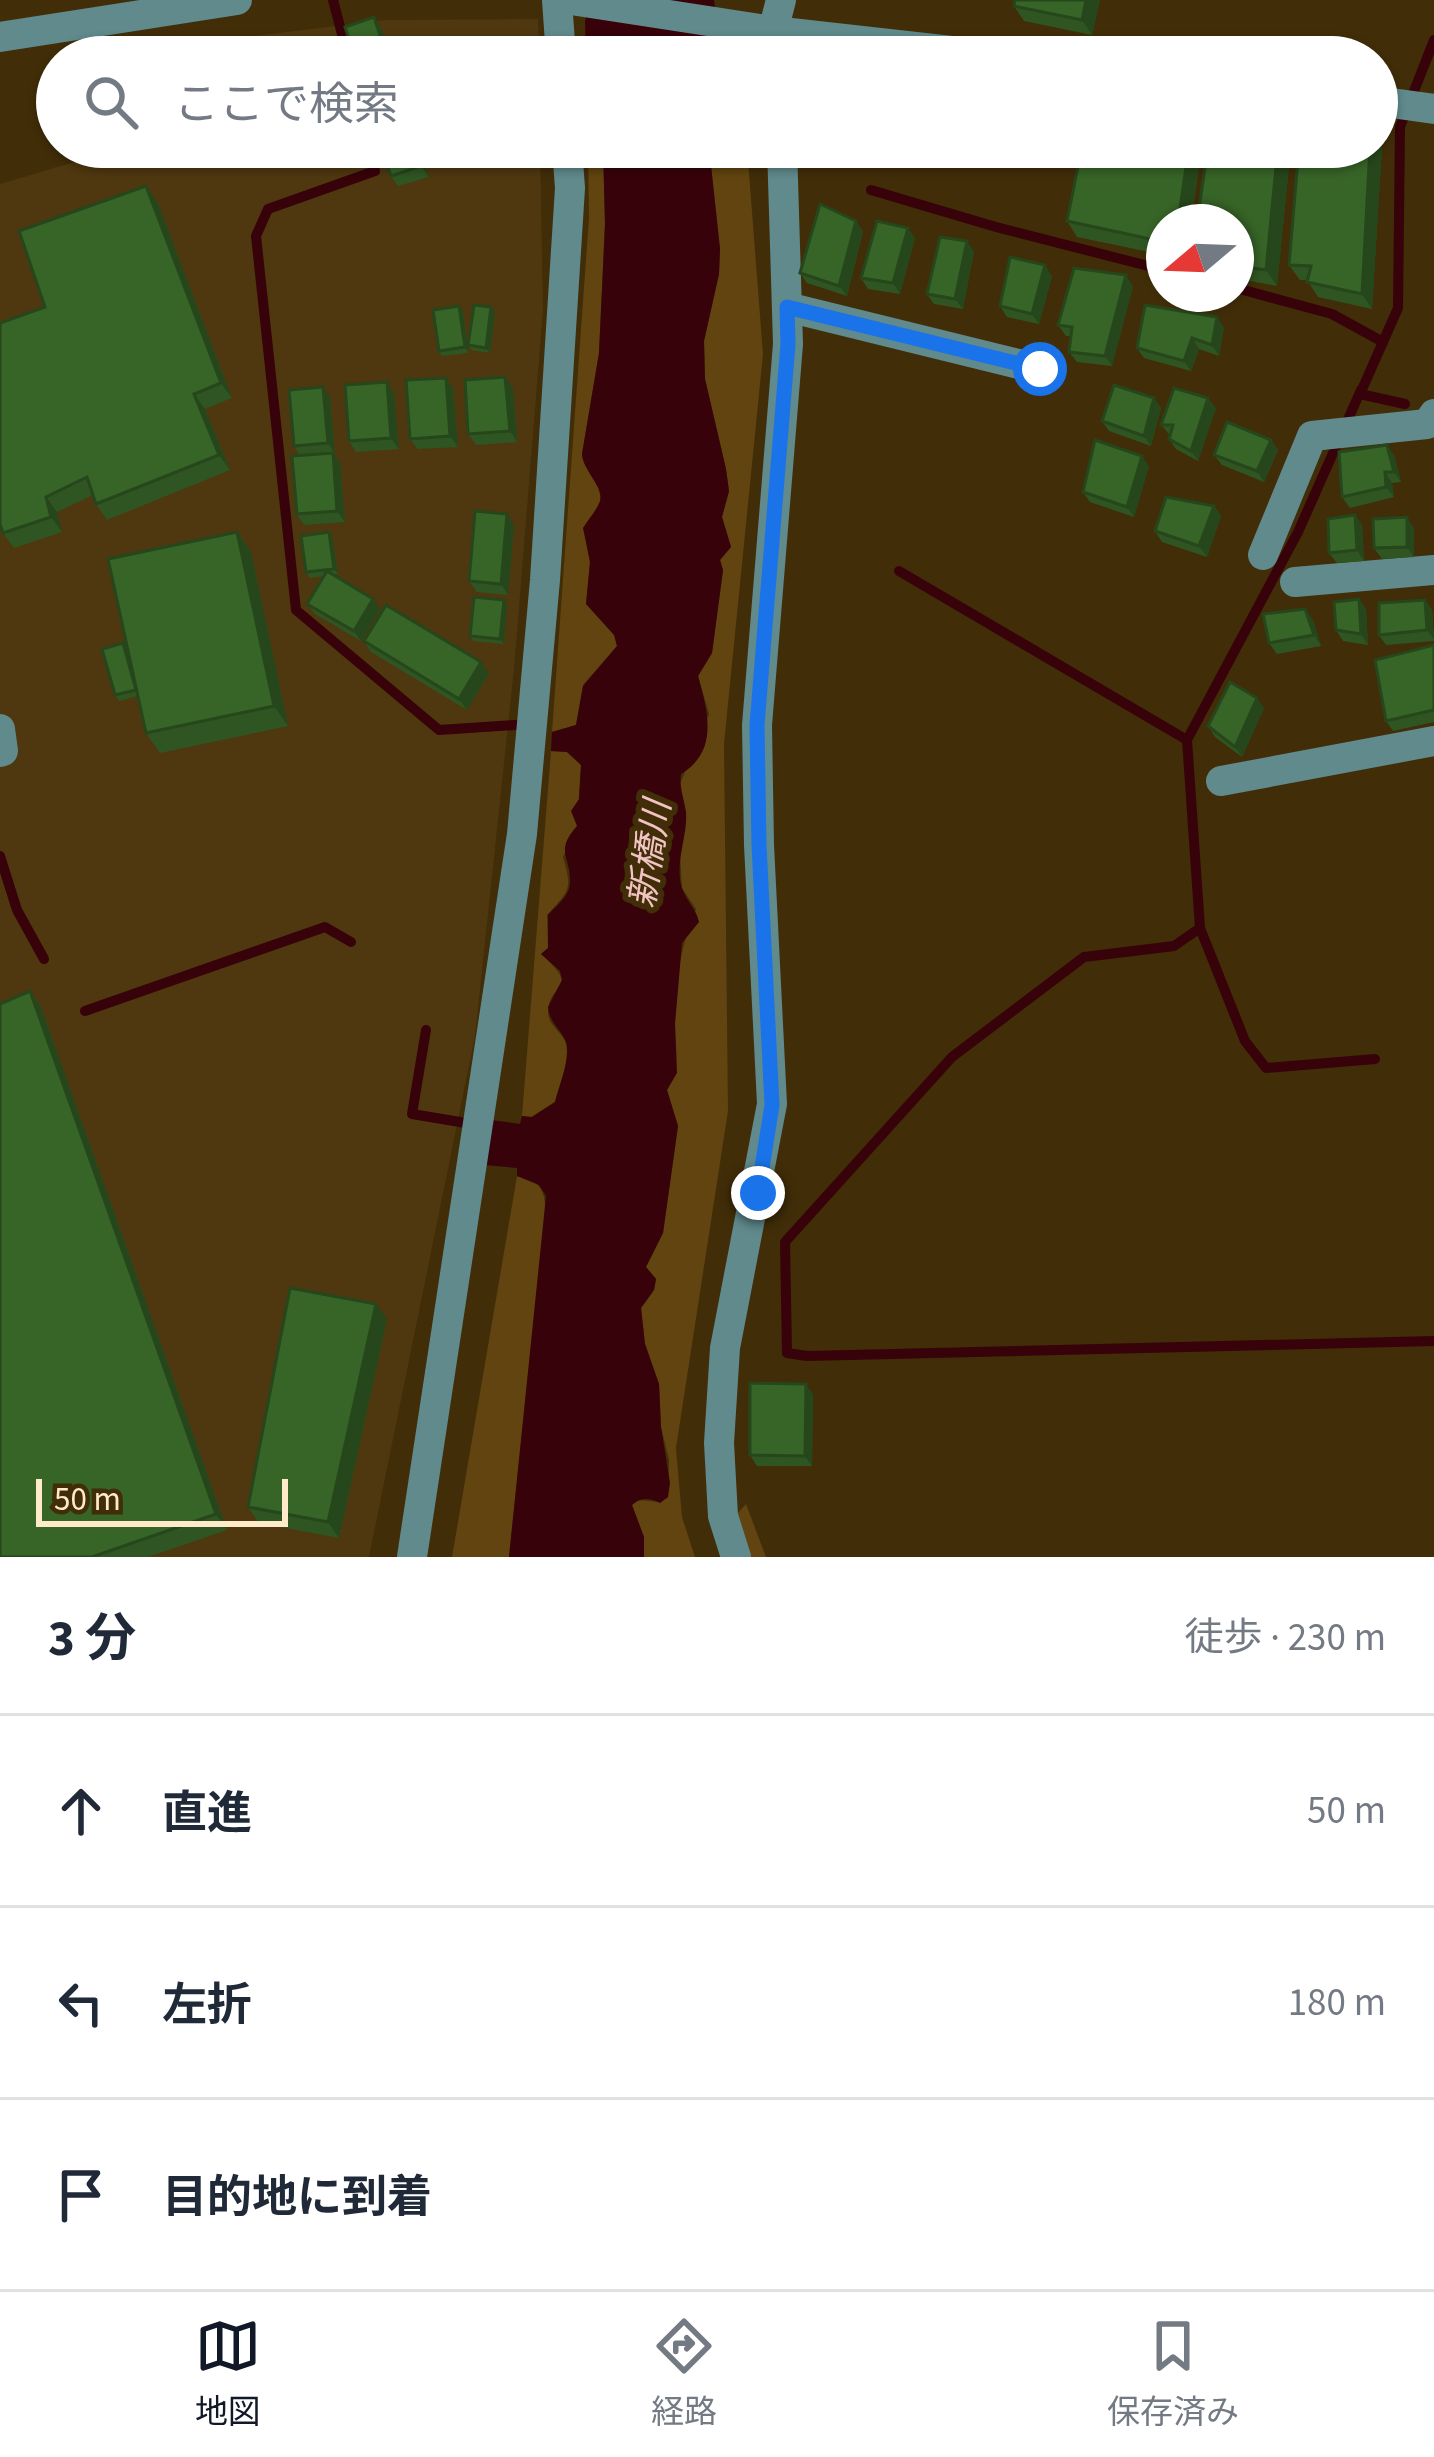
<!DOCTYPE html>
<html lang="ja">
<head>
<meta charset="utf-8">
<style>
  body { margin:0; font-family:"Source Sans 3","Noto Sans JP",sans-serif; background:#f2f2f3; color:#1f2937 }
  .compass { position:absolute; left:1146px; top:204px; width:108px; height:108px; border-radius:50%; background:#fff; box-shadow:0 3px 9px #0004; rotate:251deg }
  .scale { position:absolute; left:36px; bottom:30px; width:252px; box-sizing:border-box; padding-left:12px; border:6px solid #ffeac9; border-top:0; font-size:33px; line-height:42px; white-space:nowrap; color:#ffeac9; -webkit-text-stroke:9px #412d08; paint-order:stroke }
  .stop { position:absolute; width:36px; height:36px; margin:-27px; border:9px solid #1a73e8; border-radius:50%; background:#fff }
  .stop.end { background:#1a73e8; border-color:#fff; box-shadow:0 3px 12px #0008 }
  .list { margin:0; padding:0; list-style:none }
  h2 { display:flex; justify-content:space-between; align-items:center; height:156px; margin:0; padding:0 48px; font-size:51px }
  h2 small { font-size:39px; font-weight:400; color:#747a83 }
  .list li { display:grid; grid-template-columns:78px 1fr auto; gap:36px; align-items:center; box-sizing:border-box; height:192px; padding:0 48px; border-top:3px solid #e0e1e3 }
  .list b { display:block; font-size:45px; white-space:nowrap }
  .list em { font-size:39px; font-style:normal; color:#747a83 }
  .icon { flex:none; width:66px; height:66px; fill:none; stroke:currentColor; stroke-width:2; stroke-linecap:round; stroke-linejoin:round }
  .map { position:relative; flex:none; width:1434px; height:1557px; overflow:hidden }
  .search { position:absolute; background:#fff; box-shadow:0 3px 9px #0004; left:36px; right:36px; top:36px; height:132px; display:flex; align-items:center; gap:30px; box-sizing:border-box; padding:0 42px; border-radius:66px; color:#747a83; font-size:45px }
  .sheet { height:732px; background:#fff }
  nav { display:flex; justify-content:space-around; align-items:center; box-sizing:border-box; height:168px; border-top:3px solid #e0e1e3; background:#fff; font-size:33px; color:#747a83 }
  nav a { display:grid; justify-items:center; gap:6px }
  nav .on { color:#111827 }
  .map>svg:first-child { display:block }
  .built { fill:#4f380f }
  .green { fill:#614410 }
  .water { fill:#38020a }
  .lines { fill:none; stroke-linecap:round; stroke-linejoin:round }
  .stream { stroke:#38020a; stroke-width:10 }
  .minor { stroke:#608a8c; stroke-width:30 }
  .wall { fill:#2f5622 }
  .shaded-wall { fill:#26461b }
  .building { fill:#376427; stroke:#26461b; stroke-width:3 }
  .route { stroke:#1a73e8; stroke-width:15 }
  .labels { text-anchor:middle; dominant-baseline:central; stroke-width:12; stroke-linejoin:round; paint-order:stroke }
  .water-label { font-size:36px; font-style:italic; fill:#f2c3c3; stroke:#412d08 }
</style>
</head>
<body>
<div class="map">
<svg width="1434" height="1557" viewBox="0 0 1434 1557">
  <rect width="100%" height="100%" fill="#412d08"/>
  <g class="built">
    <polygon points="538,19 539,57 201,57 197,43 385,20"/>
    <polygon points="126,147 540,147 543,310 514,669 475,1036 369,1557 0,1557 0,184"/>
  </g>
  <g class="green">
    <path d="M588 147H603L605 224 599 353 582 454C583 471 604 486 600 501 597 510 588 520 584 528L590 562 586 604 615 635 617 646 583 685 576 725 552 732 589 218Z"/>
    <path d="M709 147H747L763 354 724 744 728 1111 676 1448 682 1517 695 1557H644V1537L632 1505 638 1500 660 1502 668 1497 669 1460 661 1427 659 1384 645 1344 641 1308 654 1290 656 1279 646 1267 663 1233 678 1126 667 1090C681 1065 675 1050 675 1024 674 984 681 945 696 909L682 888 680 856 686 814 680 784 709 714 698 676 712 653 723 571 720 560 731 547 722 517 729 491 726 469 705 379 704 341 719 274 720 249Z"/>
    <path d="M551 751 567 752 581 765 577 826 563 857C573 890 569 891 547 915L548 948 541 954C582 991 550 981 548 1011 547 1025 563 1032 566 1044 570 1061 559 1085 555 1102L531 1117 522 1116Z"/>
    <path d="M517 1176C541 1180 546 1192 545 1215L509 1557H452Z"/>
    <polygon points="746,1504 766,1557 748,1557 735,1516"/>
  </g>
  <g class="water">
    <polygon points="591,0 714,0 722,57 586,57 585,21"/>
    <path d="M603 147H709L720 249 719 274 704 341 705 379 726 469 729 491 722 517 731 547 720 560 723 570 712 653 698 676C708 712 719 751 681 774 679 788 684 798 686 812 688 836 674 863 682 888 686 901 696 908 699 922L682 943 675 1024 677 1073 667 1090 678 1126 663 1233 646 1267 656 1279 654 1290 641 1308 645 1344 659 1384 661 1427 670 1483 668 1497 660 1503C649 1498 641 1497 632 1505L644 1537V1557H509L546 1196 539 1185 517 1176V1168L485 1165 491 1120 520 1124 522 1116 532 1117 555 1102C559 1085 571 1059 566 1042 561 1029 550 1024 548 1007L562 980 560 971 541 954 548 948V915C556 906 570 896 570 882 571 856 554 852 577 826L571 811 579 799 581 765 567 752 551 751 552 732 576 725 583 686 617 646 614 635 586 604 590 562 583 528C588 520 597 510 600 501 604 486 583 471 582 454L599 353 605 224Z"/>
  </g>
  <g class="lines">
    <g class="stream">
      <polyline points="333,0 348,57"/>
      <polyline points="370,147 375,171 268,209 256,236 296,610 439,730 515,725"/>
      <polyline points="871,190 996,227 1164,270"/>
      <polyline points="1236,288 1332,314 1383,342"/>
      <polyline points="1361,390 1298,532 1187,740 1200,928 1174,946 1084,957 952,1057 785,1242 787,1353 807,1356 1434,1341"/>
      <polyline points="1405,404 1360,394 1398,308 1400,127 1434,40"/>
      <polyline points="899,571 1187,740"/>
      <polyline points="0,856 17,910 44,959"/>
      <polyline points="1200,928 1245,1041 1266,1068 1375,1059"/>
      <polyline points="85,1011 325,927 351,942"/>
      <polyline points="426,1030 412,1114 472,1124"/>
    </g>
    <g class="minor">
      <polyline points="557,0 561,57"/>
      <polyline points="571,0 773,31 1005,57"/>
      <polyline points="0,37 237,0"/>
      <polyline points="775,57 773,31 781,0"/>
      <polyline points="1377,101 1434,109"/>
      <polyline points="787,307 1039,369"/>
      <polyline points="1263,555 1312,436 1427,424 1434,414"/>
      <polyline points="1295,582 1434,570"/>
      <polyline points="0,729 3,751 0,752"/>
      <polyline points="1221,781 1434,741"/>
      <polyline points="412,1557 522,834 545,580 570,188 567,147"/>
      <polyline points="736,1557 723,1516 719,1443 725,1348 772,1104 759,845 757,725 788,344 782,147"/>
    </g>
  </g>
  <g class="wall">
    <polygon points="1100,0 1092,35 1024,21 1014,6"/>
    <polygon points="1377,120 1383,129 1372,309 1318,297 1307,280 1300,280 1289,265 1377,147"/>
    <polygon points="419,147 429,177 398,186 391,176"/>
    <polygon points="1082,147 1202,147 1191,222 1164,222 1164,255 1077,237 1067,221"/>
    <polygon points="1290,155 1277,286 1250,281 1240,267 1236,266 1236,222"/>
    <polygon points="157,201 232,398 205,409 230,470 107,520 96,504 93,495 57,512 62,532 14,548 3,533 45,307"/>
    <polygon points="856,221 863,232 847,296 807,283 800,273"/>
    <polygon points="915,238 900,294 868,289 861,278"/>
    <polygon points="974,251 963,309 934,304 927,294"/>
    <polygon points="1052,276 1039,324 1007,317 1000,306"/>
    <polygon points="1133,286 1112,366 1077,362 1069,352 1071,336 1066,336 1058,325"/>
    <polygon points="463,311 468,353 442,356 439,351"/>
    <polygon points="495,313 490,353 472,350 468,345"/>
    <polygon points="1224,327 1219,356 1199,349 1191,371 1144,358 1137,348"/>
    <polygon points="453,388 458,447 418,449 410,439"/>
    <polygon points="513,388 517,442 476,445 468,434"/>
    <polygon points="394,393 399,449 356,452 349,441"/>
    <polygon points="330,397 335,454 333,454 340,463 345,522 304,525 297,514 300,455 294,446"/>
    <polygon points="1154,398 1161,408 1151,446 1109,431 1102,421"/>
    <polygon points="1216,408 1198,461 1176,449 1169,439 1170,435 1161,425"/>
    <polygon points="1271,440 1278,450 1264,482 1222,465 1214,455"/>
    <polygon points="1394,455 1401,482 1392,483 1394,497 1350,508 1342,497"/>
    <polygon points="1149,466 1134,517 1090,502 1083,492"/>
    <polygon points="1214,506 1221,516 1207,557 1162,542 1155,531"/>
    <polygon points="1355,515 1362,525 1364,561 1337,563 1329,553"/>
    <polygon points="514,525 508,595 477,592 469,581"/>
    <polygon points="1414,528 1414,557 1382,559 1374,548"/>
    <polygon points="237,532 251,552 288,726 160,753 146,733 138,696 119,701 115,695 123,643 127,648"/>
    <polygon points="332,537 338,574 333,575 380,609 361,641 315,614 307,604 324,576 310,578 306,572"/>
    <polygon points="1359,599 1366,609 1368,645 1343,641 1336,630"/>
    <polygon points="1425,600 1432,610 1434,641 1386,645 1379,635"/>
    <polygon points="507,605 504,644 474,641 470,636"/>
    <polygon points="1313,620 1321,646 1277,654 1269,643"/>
    <polygon points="364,641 489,673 467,710 371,652"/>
    <polygon points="1434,645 1434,722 1393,731 1386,721"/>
    <polygon points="1264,708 1242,757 1215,737 1208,726"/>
    <polygon points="30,991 41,1007 227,1530 148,1557 0,1557"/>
    <polygon points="387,1319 339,1538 259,1523 248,1507"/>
    <polygon points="813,1394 812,1466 757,1466 750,1455"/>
  </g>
  <g class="shaded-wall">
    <polygon points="1086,0 1100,0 1092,35 1082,20"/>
    <polygon points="374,17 381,28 391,57 387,57"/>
    <polygon points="507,39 515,49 516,57 511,57"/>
    <polygon points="1377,120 1383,129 1372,309 1362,294 1370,147 1377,147"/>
    <polygon points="415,147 419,147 429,177 421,166"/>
    <polygon points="1189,147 1202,147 1191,222 1178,222"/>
    <polygon points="1278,147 1284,147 1290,155 1277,286 1266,270"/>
    <polygon points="146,186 157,201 232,398 221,383"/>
    <polygon points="856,221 863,232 847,296 839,286"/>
    <polygon points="908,228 915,238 900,294 893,283"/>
    <polygon points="967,241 974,251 963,309 955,299"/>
    <polygon points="1045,265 1052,276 1039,324 1032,314"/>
    <polygon points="1126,275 1133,286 1112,366 1105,356"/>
    <polygon points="459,306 463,311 468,353 465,347"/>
    <polygon points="491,307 495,313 490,353 486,348"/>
    <polygon points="1217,317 1224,327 1219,356 1212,345"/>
    <polygon points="1192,338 1199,349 1191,371 1184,361"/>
    <polygon points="505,377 513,388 517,442 510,431"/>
    <polygon points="446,378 453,388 458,447 450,436"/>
    <polygon points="387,382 394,393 399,449 391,438"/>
    <polygon points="323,387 330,397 335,454 328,443"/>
    <polygon points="194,394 205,409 230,470 219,455"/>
    <polygon points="1154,398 1161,408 1151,446 1144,436"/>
    <polygon points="1208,398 1216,408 1198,461 1191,451"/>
    <polygon points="1271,440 1278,450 1264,482 1257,471"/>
    <polygon points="1387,445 1394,455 1401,482 1394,472"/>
    <polygon points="333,453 340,463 345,522 337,511"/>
    <polygon points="1142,456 1149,466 1134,517 1127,507"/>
    <polygon points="1385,472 1392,483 1394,497 1386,487"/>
    <polygon points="46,497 57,512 62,532 51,517"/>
    <polygon points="1214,506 1221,516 1207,557 1199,546"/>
    <polygon points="507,514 514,525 508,595 501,584"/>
    <polygon points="1355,515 1362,525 1364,561 1357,550"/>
    <polygon points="1407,517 1414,528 1414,557 1407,547"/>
    <polygon points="237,532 251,552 288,726 274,706"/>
    <polygon points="329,532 332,537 338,574 334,569"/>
    <polygon points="373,599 380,609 361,641 354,631"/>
    <polygon points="1359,599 1366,609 1368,645 1361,634"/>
    <polygon points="504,600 507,605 504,644 500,639"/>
    <polygon points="1425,600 1432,610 1434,639 1427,630"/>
    <polygon points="1305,609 1313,620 1321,646 1314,635"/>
    <polygon points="481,662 489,673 467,710 459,699"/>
    <polygon points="1257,698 1264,708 1242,757 1235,747"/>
    <polygon points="30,991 41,1007 227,1530 216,1514"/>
    <polygon points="376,1304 387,1319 339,1538 328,1522"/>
    <polygon points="806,1384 813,1394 812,1466 805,1456"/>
  </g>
  <g class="building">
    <polygon points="1015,0 1086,0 1082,20 1014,6"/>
    <polygon points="374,17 387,57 355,57 345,27"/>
    <polygon points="507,39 511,57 475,57 472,45"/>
    <polygon points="381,147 415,147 421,166 391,176"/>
    <polygon points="1082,147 1189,147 1178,222 1164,222 1164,242 1067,221"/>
    <polygon points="1208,147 1278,147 1266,270 1239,266 1236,253 1236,222 1197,222"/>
    <polygon points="1299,147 1370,147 1362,294 1307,282 1311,266 1289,265"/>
    <polygon points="146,186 221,383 194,394 219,455 96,504 87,477 46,497 51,517 3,533 0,524 0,323 45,307 19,231"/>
    <polygon points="820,204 856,221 839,286 800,273"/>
    <polygon points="877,221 908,228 893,283 861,278"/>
    <polygon points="940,237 967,241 955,299 927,294"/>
    <polygon points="1010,257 1045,265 1032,314 1000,306"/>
    <polygon points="1074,268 1126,275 1105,356 1069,352 1072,327 1058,325"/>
    <polygon points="474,305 491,307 486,348 468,345"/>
    <polygon points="1145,305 1217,317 1212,345 1192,338 1184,361 1137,348"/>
    <polygon points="459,306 465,347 439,351 433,310"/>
    <polygon points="505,377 510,431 468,434 465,380"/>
    <polygon points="446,378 450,436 410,439 406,380"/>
    <polygon points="387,382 391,438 349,441 345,385"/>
    <polygon points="1114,385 1154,398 1144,436 1102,421"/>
    <polygon points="323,387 328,443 294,446 289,390"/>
    <polygon points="1174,388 1208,398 1191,451 1169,439 1173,425 1161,425"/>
    <polygon points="1227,422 1271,440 1257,471 1214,455"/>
    <polygon points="1095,440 1142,456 1127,507 1083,492"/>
    <polygon points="1387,445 1394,472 1385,472 1386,487 1342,497 1339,452"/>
    <polygon points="333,453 337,511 297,514 292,456"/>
    <polygon points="1166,497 1214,506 1199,546 1155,531"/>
    <polygon points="475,511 507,514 501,584 469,581"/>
    <polygon points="1355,515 1357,550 1329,553 1328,519"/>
    <polygon points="1407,517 1407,547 1374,548 1373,519"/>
    <polygon points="237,532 274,706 146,733 108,559"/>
    <polygon points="329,532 334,569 306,572 301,536"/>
    <polygon points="327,571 373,599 354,631 307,604"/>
    <polygon points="474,597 504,600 500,639 470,636"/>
    <polygon points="1359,599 1361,634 1336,630 1334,602"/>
    <polygon points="1425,600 1427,630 1379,635 1379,603"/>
    <polygon points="386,605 481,662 459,699 364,641"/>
    <polygon points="1305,609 1314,635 1269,643 1263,614"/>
    <polygon points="123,643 136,690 115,695 102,649"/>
    <polygon points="1434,645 1434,710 1386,721 1375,660"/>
    <polygon points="1230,682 1257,698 1235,747 1208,726"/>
    <polygon points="30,991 216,1514 92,1557 0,1557 0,1004"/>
    <polygon points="290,1288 376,1304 328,1522 248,1507"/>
    <polygon points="750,1383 806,1384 805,1456 750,1455"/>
  </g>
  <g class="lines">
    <polyline class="route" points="758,1193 772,1105 759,845 757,725 788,344 787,307 1040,369"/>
  </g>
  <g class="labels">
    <g class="water-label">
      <text transform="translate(650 854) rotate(-81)">新橋川</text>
    </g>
  </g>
</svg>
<svg class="compass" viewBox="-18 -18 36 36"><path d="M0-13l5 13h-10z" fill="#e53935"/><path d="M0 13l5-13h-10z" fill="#747a83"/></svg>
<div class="scale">50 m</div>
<div class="stop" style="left:1040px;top:369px"></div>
<div class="stop end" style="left:758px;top:1193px"></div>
<div class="search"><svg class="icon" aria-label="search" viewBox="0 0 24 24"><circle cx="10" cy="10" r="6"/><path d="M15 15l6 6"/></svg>ここで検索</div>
</div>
<section class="sheet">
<h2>3 分<small>徒歩 · 230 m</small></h2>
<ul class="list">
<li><svg class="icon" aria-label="ahead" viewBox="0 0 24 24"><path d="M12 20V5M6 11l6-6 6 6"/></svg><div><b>直進</b></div><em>50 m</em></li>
<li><svg class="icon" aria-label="left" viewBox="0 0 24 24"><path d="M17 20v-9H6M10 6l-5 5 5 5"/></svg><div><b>左折</b></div><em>180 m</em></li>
<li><svg class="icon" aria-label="arrive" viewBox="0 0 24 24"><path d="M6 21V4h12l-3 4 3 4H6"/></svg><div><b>目的地に到着</b></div></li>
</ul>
</section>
<nav>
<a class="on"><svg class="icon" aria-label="map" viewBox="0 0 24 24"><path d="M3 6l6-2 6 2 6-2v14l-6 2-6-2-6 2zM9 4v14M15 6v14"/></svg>地図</a>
<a><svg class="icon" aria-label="directions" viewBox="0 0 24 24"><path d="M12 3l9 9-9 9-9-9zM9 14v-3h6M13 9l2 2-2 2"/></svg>経路</a>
<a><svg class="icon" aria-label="saved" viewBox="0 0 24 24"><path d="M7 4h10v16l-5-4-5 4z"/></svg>保存済み</a>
</nav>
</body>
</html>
